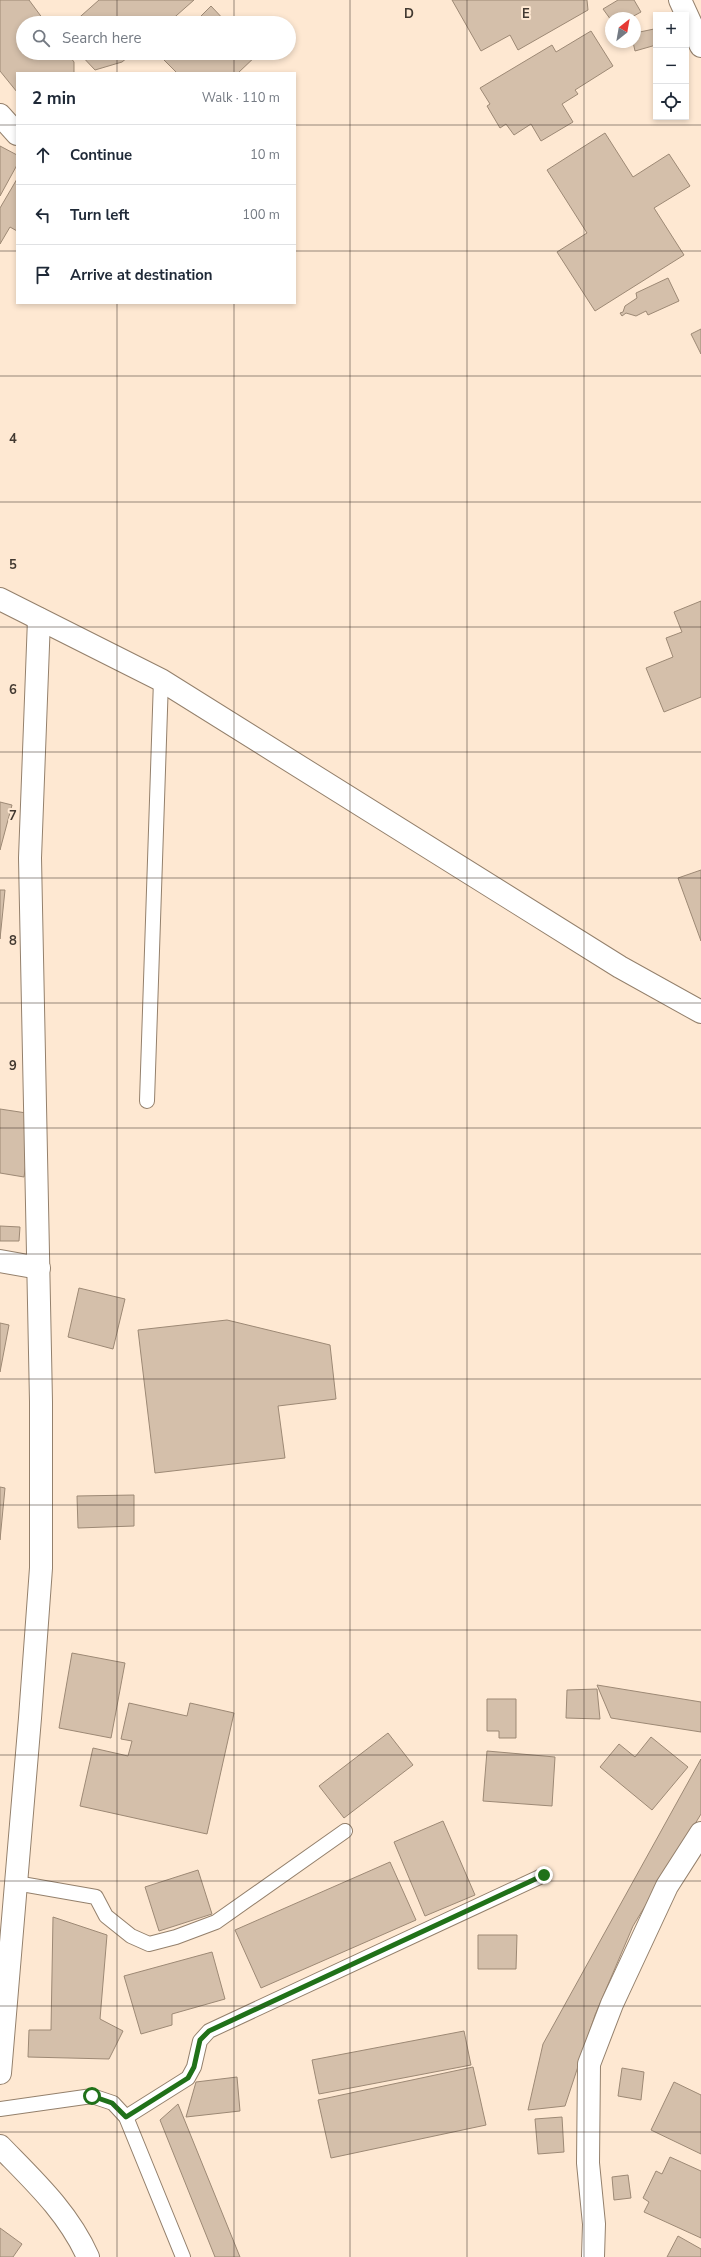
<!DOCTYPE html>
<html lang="en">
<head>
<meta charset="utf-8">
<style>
  body { margin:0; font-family:"Nunito Sans",sans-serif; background:#f6f6f7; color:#1f2937 }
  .controls { position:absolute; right:12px; top:12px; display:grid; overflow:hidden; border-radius:0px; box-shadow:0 2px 6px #0003 }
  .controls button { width:36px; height:36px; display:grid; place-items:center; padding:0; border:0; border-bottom:1px solid #e0e1e3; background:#fff; color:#1f2937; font:20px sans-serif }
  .compass { position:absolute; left:605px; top:12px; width:36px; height:36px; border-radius:50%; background:#fff; box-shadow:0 2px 6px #0003; rotate:31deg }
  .stop { position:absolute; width:12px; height:12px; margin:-9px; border:3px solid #207119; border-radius:50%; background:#fff }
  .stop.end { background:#207119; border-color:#fff; box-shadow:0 1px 4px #0008 }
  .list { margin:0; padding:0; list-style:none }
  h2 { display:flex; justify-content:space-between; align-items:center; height:52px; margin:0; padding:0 16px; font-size:17px }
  h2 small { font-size:13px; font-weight:400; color:#747a83 }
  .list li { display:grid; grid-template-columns:26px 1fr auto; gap:12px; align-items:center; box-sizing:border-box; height:60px; padding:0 16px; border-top:1px solid #e0e1e3 }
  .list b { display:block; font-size:15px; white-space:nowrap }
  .list em { font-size:13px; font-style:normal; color:#747a83 }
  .icon { flex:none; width:22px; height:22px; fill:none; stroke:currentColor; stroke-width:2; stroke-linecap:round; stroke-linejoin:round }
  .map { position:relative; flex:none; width:701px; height:2257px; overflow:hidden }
  .search { position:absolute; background:#fff; box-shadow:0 2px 6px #0003; left:16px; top:16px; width:280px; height:44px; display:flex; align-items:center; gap:10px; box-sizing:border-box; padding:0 14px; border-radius:22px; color:#747a83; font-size:15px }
  .panel { position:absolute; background:#fff; box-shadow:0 2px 6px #0003; left:16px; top:72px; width:280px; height:232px; border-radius:0px }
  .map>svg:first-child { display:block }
  .building { fill:#d4bfaa; stroke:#9d8975 }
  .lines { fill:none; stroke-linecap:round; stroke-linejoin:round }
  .lane-casing { stroke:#94806c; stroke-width:16 }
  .street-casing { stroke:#94806c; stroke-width:24 }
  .lane { stroke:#fff; stroke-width:14 }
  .street { stroke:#fff; stroke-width:22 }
  .route { stroke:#207119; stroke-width:5 }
  .grid { fill:none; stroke:#423931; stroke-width:1; stroke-opacity:0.55 }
  .grid-label { font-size:13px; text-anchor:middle; font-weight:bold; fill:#423931; stroke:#fee8d2; stroke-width:4; stroke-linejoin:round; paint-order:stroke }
</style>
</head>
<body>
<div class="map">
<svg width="701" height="2257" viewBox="0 0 701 2257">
  <rect width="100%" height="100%" fill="#fee8d2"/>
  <g class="building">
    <polygon points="0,0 29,0 46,23 23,23 23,53 67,53 74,62 74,73 17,73 17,92 0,71"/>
    <polygon points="99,0 194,0 168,23 73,23"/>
    <polygon points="452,0 587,0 588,10 518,50 510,35 481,51"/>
    <polygon points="618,0 634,0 641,12 630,18 611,18 611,20 603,9"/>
    <polygon points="211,6 227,23 194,23"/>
    <polygon points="654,29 656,45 635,51 633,42 635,42 635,33"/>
    <polygon points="591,31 613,66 575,90 578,94 562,104 573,122 541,141 531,124 514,135 506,124 500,128 487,106 490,104 480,88 552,45 556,52"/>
    <polygon points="79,53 133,53 122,62 95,70"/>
    <polygon points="163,53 257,53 258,54 238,73 177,73 160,56"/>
    <polygon points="605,133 633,177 669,154 690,186 654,208 684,255 595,311 557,252 587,233 547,170"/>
    <polygon points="0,146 17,155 17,165 0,196"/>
    <polygon points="17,179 17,231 10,227 0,244 0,208"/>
    <polygon points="668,278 679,301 648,315 646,311 636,316 626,313 622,316 620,313 623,312 625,306 637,298 636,293"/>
    <polygon points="701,329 701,354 691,334"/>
    <polygon points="701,601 701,697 664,712 646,668 673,657 666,638 682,632 674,612"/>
    <polygon points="0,802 12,805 0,850"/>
    <polygon points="701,870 701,941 678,878"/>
    <polygon points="0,890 5,890 0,939"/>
    <polygon points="0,1109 33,1114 24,1177 0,1173"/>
    <polygon points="0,1226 20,1227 19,1241 0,1241"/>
    <polygon points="79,1288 125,1299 113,1349 68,1337"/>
    <polygon points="227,1320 330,1345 336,1399 278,1406 285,1458 155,1473 138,1330"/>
    <polygon points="0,1323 9,1325 0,1372"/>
    <polygon points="0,1487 5,1488 0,1540"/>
    <polygon points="134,1495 134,1526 78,1528 77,1496"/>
    <polygon points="72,1653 125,1663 111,1738 59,1728"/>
    <polygon points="597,1685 701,1702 701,1732 611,1718"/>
    <polygon points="597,1689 600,1719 566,1718 567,1690"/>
    <polygon points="487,1699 516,1699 516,1738 499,1738 499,1731 487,1731"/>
    <polygon points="129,1703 187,1716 190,1703 234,1713 207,1834 80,1806 93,1748 128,1756 132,1741 121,1739"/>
    <polygon points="388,1733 413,1765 344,1818 319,1786"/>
    <polygon points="651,1737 688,1767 652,1810 600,1767 619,1744 635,1757"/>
    <polygon points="487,1751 555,1757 552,1806 483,1801"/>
    <polygon points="701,1759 701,1814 633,1926 595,2015 565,2106 528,2110 543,2044"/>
    <polygon points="443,1821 475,1895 425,1916 394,1842"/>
    <polygon points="390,1862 416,1920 261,1988 235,1930"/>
    <polygon points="198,1870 212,1914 159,1931 145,1887"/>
    <polygon points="53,1917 107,1935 100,2019 123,2031 109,2059 28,2057 29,2030 51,2030"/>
    <polygon points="478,1935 517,1935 516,1969 478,1969"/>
    <polygon points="212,1952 225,1999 172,2014 172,2025 141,2034 124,1976"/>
    <polygon points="464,2031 471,2065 319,2094 312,2060"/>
    <polygon points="473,2067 486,2125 331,2158 318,2100"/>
    <polygon points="622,2068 644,2072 641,2100 618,2096"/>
    <polygon points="237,2077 240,2111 186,2117 196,2082"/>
    <polygon points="674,2082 701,2095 701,2154 651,2130"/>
    <polygon points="178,2104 240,2257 215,2257 160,2120"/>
    <polygon points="562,2117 564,2152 538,2154 535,2119"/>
    <polygon points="670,2157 701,2171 701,2238 644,2212 649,2202 643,2198 656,2171 662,2174"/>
    <polygon points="628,2175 631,2198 614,2200 612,2177"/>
    <polygon points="0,2228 22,2244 13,2257 0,2257"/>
    <polygon points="678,2236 701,2249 701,2257 667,2257"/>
  </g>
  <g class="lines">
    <defs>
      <g id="lane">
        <polyline points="147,1101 161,680"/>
        <polyline points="16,1883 96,1897 106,1916 131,1936 149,1944 176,1937 216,1922 345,1831"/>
        <polyline points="0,2109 92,2096 113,2103 126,2117 183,2257"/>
        <polyline points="126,2117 188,2078 194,2067 200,2041 209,2031 544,1875"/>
      </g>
      <g id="street">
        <polyline points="680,0 701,46"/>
        <polyline points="0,115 17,134"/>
        <polyline points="0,599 161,680 620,967 701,1012"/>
        <polyline points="0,1261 39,1268"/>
        <polyline points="0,2073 30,1718 41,1568 41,1402 30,858 39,619"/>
        <path d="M0 2146C33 2180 68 2212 88 2257"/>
        <polyline points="593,2257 594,2224 588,2163 589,2064 612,2004 667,1886 701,1833"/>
      </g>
    </defs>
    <use href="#lane" class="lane-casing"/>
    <use href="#street" class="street-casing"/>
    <use href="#lane" class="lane"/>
    <use href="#street" class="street"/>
  </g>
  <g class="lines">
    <polyline class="route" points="92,2096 112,2103 126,2117 188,2078 194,2067 200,2040 209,2031 544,1875"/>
  </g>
  <path class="grid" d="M117 0V23M234 0V23M350 0V2257M467 0V2257M584 0V2257M117 53V73M234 53V73M0 125H17M295 125H701M0 251H17M295 251H701M117 303V2257M234 303V2257M0 376H701M0 502H701M0 627H701M0 752H701M0 878H701M0 1003H701M0 1128H701M0 1254H701M0 1379H701M0 1505H701M0 1630H701M0 1755H701M0 1881H701M0 2006H701M0 2132H701"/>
  <g class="grid-label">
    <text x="409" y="18">D</text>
    <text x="526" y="18">E</text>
    <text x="13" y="443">4</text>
    <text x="13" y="569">5</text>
    <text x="13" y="694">6</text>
    <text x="13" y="820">7</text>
    <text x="13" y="945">8</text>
    <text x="13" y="1070">9</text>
  </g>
</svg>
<div class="controls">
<button>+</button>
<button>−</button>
<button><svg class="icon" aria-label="locate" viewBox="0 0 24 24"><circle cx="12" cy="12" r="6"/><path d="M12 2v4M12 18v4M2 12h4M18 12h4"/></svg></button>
</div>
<svg class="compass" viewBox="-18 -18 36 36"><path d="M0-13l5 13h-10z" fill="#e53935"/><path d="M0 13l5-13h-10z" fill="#747a83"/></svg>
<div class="stop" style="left:92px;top:2096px"></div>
<div class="stop end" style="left:544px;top:1875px"></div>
<div class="search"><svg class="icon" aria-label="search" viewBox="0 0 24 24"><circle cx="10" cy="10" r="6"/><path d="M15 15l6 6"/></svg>Search here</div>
<section class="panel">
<h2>2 min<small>Walk · 110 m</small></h2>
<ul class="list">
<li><svg class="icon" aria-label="ahead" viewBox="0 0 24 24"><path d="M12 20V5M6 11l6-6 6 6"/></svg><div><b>Continue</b></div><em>10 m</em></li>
<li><svg class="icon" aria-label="left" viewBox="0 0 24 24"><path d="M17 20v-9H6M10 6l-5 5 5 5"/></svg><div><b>Turn left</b></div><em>100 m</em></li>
<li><svg class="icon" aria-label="arrive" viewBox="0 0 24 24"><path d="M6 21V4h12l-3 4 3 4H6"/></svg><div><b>Arrive at destination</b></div></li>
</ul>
</section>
</div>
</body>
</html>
